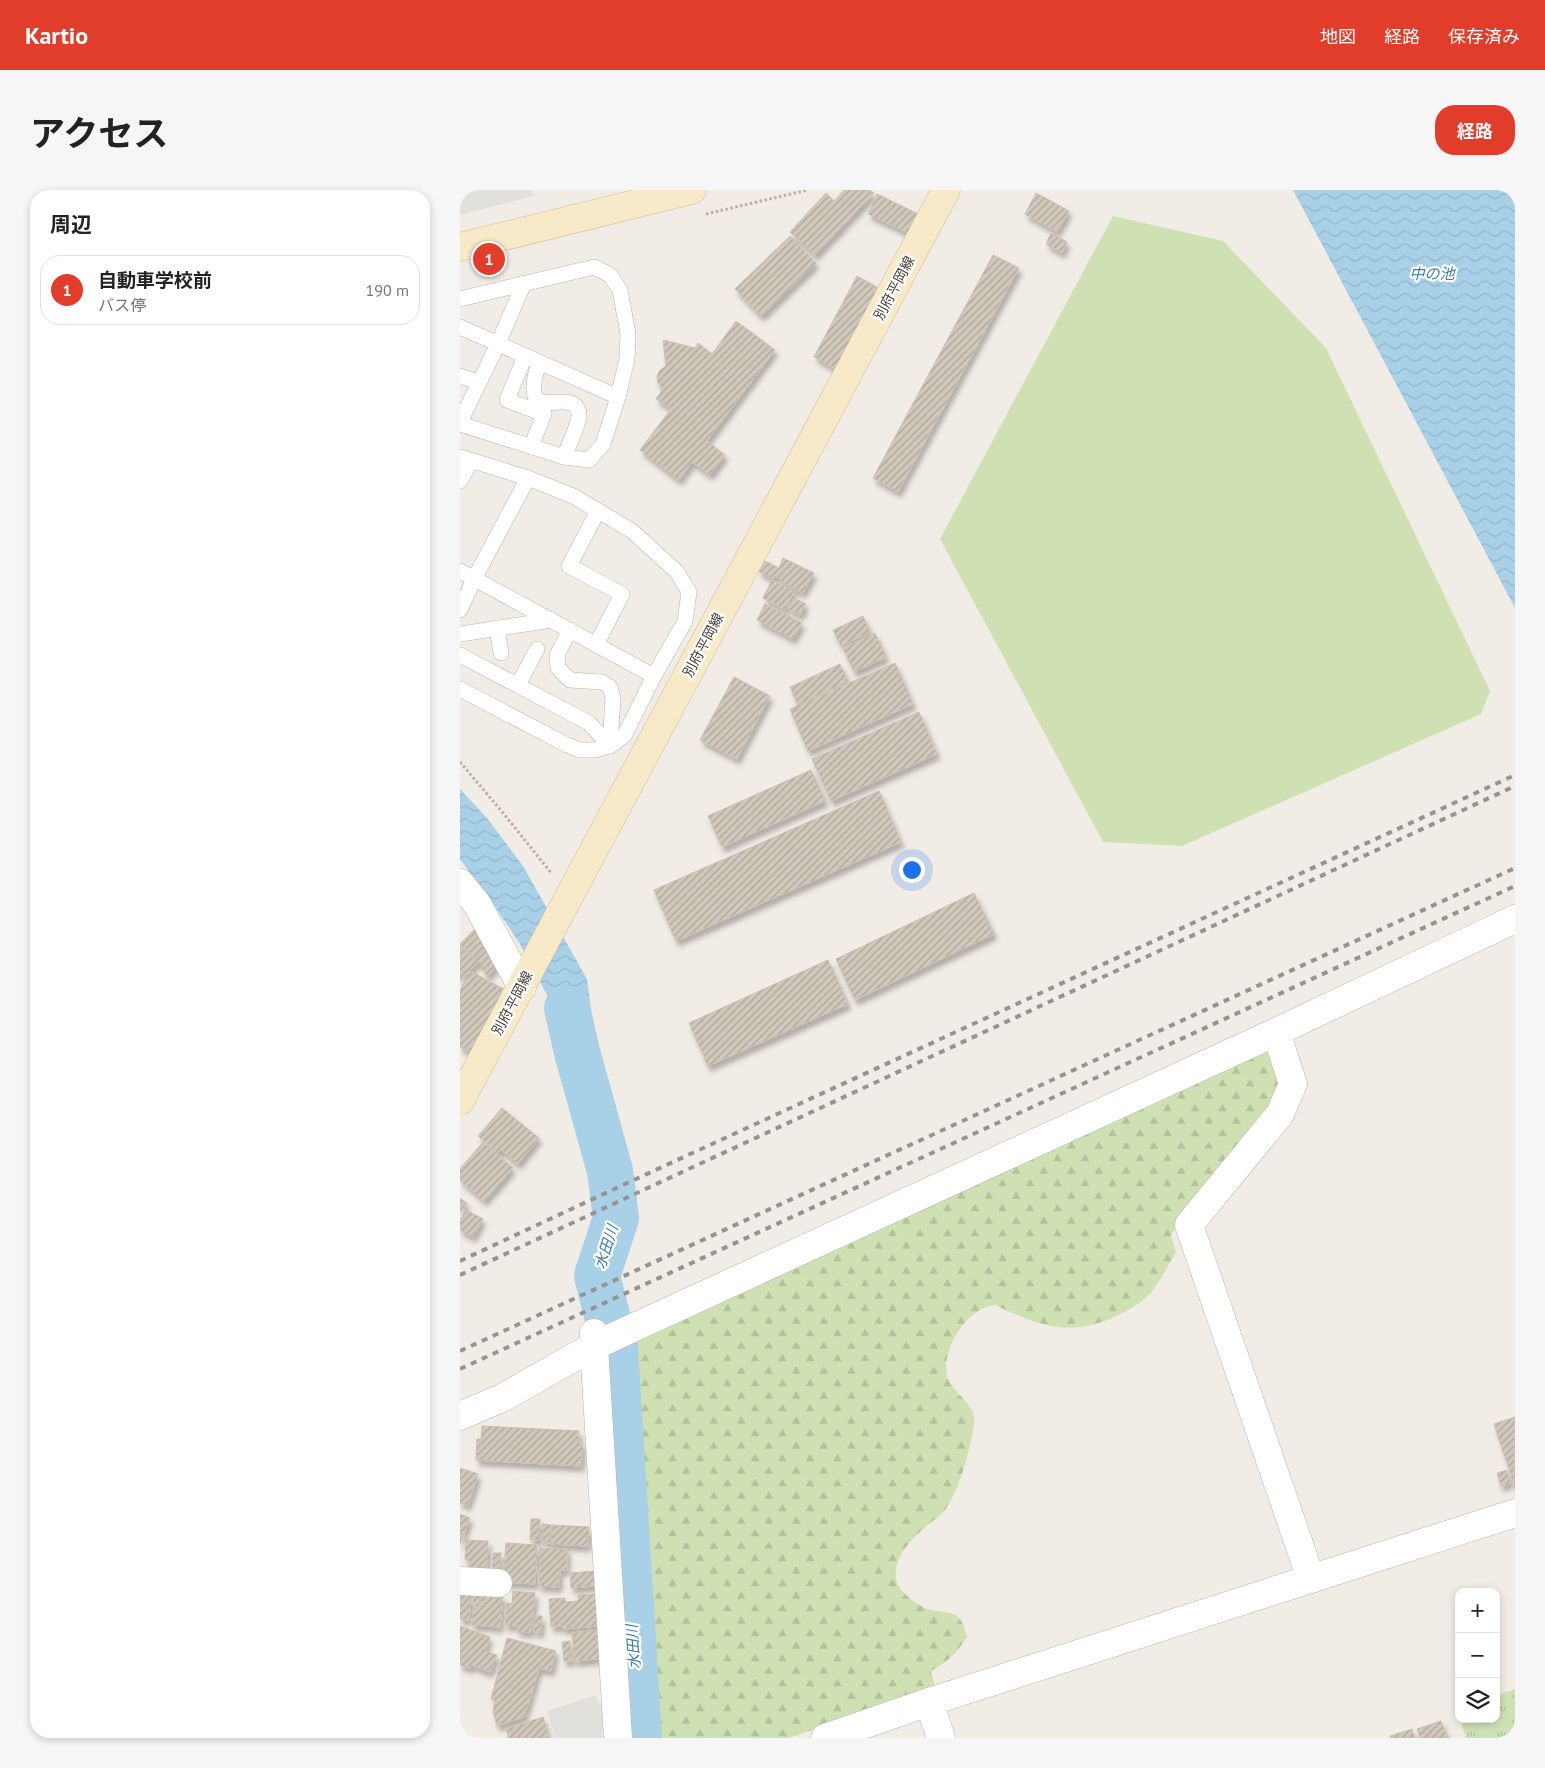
<!DOCTYPE html>
<html lang="ja">
<head>
<meta charset="utf-8">
<style>
  body { margin:0; font-family:"PT Sans","Noto Sans JP",sans-serif; background:#f6f6f6; color:#222 }
  .controls { position:absolute; right:15px; bottom:15px; display:grid; overflow:hidden; border-radius:10px; box-shadow:0 2px 8px #0003 }
  .controls button { width:45px; height:45px; display:grid; place-items:center; padding:0; border:0; border-bottom:1px solid #e0e0e0; background:#fff; color:#222; font:25px sans-serif }
  .you { position:absolute; left:451px; top:679px; width:18px; height:18px; margin:-12px; border:4px solid #fff; border-radius:50%; background:#1a73e8; box-shadow:0 0 0 8px #1a73e833 }
  .badge { display:grid; place-items:center; width:32px; height:32px; border-radius:50%; background:#e23c2b; color:#fff; font-size:16px; font-weight:700 }
  .pin { position:absolute; translate:-50% -50%; border:2px solid #fff; box-shadow:0 1px 5px #0006 }
  .list { margin:0; padding:0; list-style:none }
  h2 { display:flex; justify-content:space-between; align-items:center; height:65px; margin:0; padding:0 20px; font-size:21px }
  h2 small { font-size:16px; font-weight:400; color:#767676 }
  .list li { display:grid; grid-template-columns:32px 1fr auto; gap:15px; align-items:center; box-sizing:border-box; height:70px; margin:0 10px 10px; padding:0 10px; border:1px solid #e0e0e0; border-radius:20px }
  .list b { display:block; font-size:19px; white-space:nowrap }
  .list p { margin:0; font-size:16px; white-space:nowrap; color:#767676 }
  .list em { font-size:16px; font-style:normal; color:#767676 }
  .icon { flex:none; width:28px; height:28px; fill:none; stroke:currentColor; stroke-width:2; stroke-linecap:round; stroke-linejoin:round }
  .map { position:relative; flex:none; width:1055px; height:1548px; overflow:hidden; border-radius:20px }
  header { display:flex; align-items:center; gap:30px; box-sizing:border-box; height:70px; padding:0 25px; background:#e23c2b; color:#fff }
  header strong { font-size:24px }
  nav { display:flex; gap:28px; margin-inline-start:auto; font-size:18px }
  .intro { display:flex; align-items:center; justify-content:space-between; box-sizing:border-box; height:120px; padding:0 30px }
  h1 { margin:0; font-size:35px }
  .button { padding:12px 22px; border-radius:20px; background:#e23c2b; color:#fff; font-size:18px; font-weight:700 }
  main { display:flex; gap:30px; padding:0 30px }
  aside { flex:1; background:#fff; border-radius:20px; box-shadow:0 2px 8px #0003 }
  .map>svg:first-child { display:block }
  .grass { fill:url(#grass-tufts) }
  .forest { fill:url(#forest-firs) }
  .park { fill:#cfe1b3 }
  .parking { fill:#e2e0dd }
  .water { fill:url(#water-waves) }
  .lines { fill:none; stroke-linecap:round; stroke-linejoin:round }
  .river { stroke:#a8d1e8; stroke-width:46 }
  .building { fill:url(#building-hatch); stroke:#cbbfb0; filter:url(#shadow) }
  .lane-casing { stroke:#bbb4a9; stroke-width:16 }
  .street-casing { stroke:#bbb4a9; stroke-width:29 }
  .secondary-casing { stroke:#ccbc9a; stroke-width:29 }
  .path { stroke:#bbae9c; stroke-width:3; stroke-dasharray:2.5 2.5; stroke-linecap:butt }
  .lane { stroke:#fff; stroke-width:15 }
  .street { stroke:#fff; stroke-width:28 }
  .secondary { stroke:#f8eac8; stroke-width:28 }
  .rail { stroke:#949494; stroke-width:4; stroke-dasharray:6 6; stroke-linecap:butt }
  .labels { text-anchor:middle; dominant-baseline:central; stroke-width:4.5; stroke-linejoin:round; paint-order:stroke }
  .street-label { font-size:14px; fill:#433d36; stroke:#fff }
  .water-label { font-size:15px; font-style:italic; fill:#3b7da2; stroke:#fff }
</style>
</head>
<body>
<header>
<strong>Kartio</strong>
<nav><a>地図</a><a>経路</a><a>保存済み</a></nav>
</header>
<div class="intro"><h1>アクセス</h1><a class="button">経路</a></div>
<main>
<aside>
<h2>周辺<small></small></h2>
<ul class="list">
<li><span class="badge">1</span><div><b>自動車学校前</b><p>バス停</p></div><em>190 m</em></li>
</ul>
</aside>
<div class="map">
<svg width="1055" height="1548" viewBox="0 0 1055 1548">
  <defs>
    <pattern id="grass-tufts" width="24" height="20" patternUnits="userSpaceOnUse" patternTransform="scale(1.25)"><rect width="24" height="20" fill="#cfe1b3"/><path d="M3 7l-1-3M5 7V3M7 7l1-3M15 17l-1-3M17 17v-4M19 17l1-3" fill="none" stroke="#b3c29b"/></pattern>
    <pattern id="forest-firs" width="22" height="20" patternUnits="userSpaceOnUse" patternTransform="scale(1.25)"><rect width="22" height="20" fill="#cfe1b3"/><path d="M5 1l3.5 6h-7zM16 11l3.5 6h-7z" fill="#b3c29b"/></pattern>
    <pattern id="water-waves" width="16" height="10" patternUnits="userSpaceOnUse" patternTransform="scale(1.25)"><rect width="16" height="10" fill="#a8d1e8"/><path d="M0 5q4-4 8 0t8 0" fill="none" stroke="#92b4c8"/></pattern>
    <pattern id="building-hatch" width="6" height="6" patternUnits="userSpaceOnUse" patternTransform="scale(1.25)"><rect width="6" height="6" fill="#d1c8bc"/><path d="M-1 1l2-2M0 6l6-6M5 7l2-2" fill="none" stroke="#aba49a"/></pattern>
    <filter id="shadow"><feDropShadow dx="3" dy="5.5" stdDeviation="2.5" flood-color="#0004"/></filter>
  </defs>
  <rect width="100%" height="100%" fill="#f1ede6"/>
  <polygon class="grass" points="1055,1499 1055,1548 1006,1548 1000,1529 1036,1529 1036,1506"/>
  <path class="forest" d="M812 855 825 890 818 912 728 1021 711 1045 716 1062C709 1074 702 1087 694 1099 685 1111 670 1119 657 1126 609 1148 580 1136 535 1115 507 1117 481 1160 487 1186 491 1203 518 1214 514 1234 510 1260 500 1299 485 1320 481 1325 475 1329 470 1333 454 1347 433 1365 436 1389 438 1402 459 1417 471 1420 479 1422 490 1421 497 1426 503 1431 505 1440 507 1447 497 1462 488 1472 471 1481L476 1500 328 1548H188L174 1320 161 1155Z"/>
  <polygon class="park" points="653,26 763,51 866,158 1030,501 1021,524 722,656 643,652 480,349"/>
  <g class="parking">
    <polygon points="0,0 71,0 73,6 0,25"/>
    <polygon points="136,1505 139,1514 146,1512 148,1542 142,1543 142,1548 96,1548 87,1521"/>
  </g>
  <g class="water">
    <polygon points="833,0 1055,0 1055,418"/>
    <polygon points="0,599 27,628 63,676 127,789 136,856 116,888 94,818 60,754 38,721 0,669"/>
  </g>
  <g class="lines">
    <polyline class="river" points="107,818 117,862 150,981 156,1028 137,1086 155,1157 179,1548"/>
  </g>
  <g class="building">
    <polygon points="384,0 409,0 414,3 355,65 330,42 366,3 374,11"/>
    <polygon points="576,3 609,21 597,42 565,24"/>
    <polygon points="417,4 458,24 448,43 408,24"/>
    <polygon points="591,43 607,52 602,63 586,54"/>
    <polygon points="330,46 356,73 301,126 275,99"/>
    <polygon points="533,65 559,78 438,302 413,288"/>
    <polygon points="397,86 422,100 379,181 354,167"/>
    <polygon points="276,131 315,160 247,251 265,265 250,285 232,272 219,290 180,260 211,219 196,209 203,199 198,193 197,186 200,180 206,176 203,150 235,158 238,153 252,164"/>
    <polygon points="323,368 354,383 343,403 320,391 321,389 315,386 313,389 298,381 303,370 319,378"/>
    <polygon points="312,390 334,401 325,420 303,408"/>
    <polygon points="334,408 346,414 340,425 328,419"/>
    <polygon points="305,414 342,433 333,449 297,430"/>
    <polygon points="403,426 410,442 381,456 373,440"/>
    <polygon points="415,443 426,467 394,482 383,458"/>
    <polygon points="435,473 453,514 348,561 330,519"/>
    <polygon points="380,474 388,491 338,515 330,497"/>
    <polygon points="274,487 310,506 277,569 240,550"/>
    <polygon points="459,522 477,564 371,611 352,569"/>
    <polygon points="351,580 365,611 262,657 248,626"/>
    <polygon points="419,601 441,652 216,751 194,700"/>
    <polygon points="514,703 534,744 395,810 376,769"/>
    <polygon points="17,737 28,752 16,768 0,754"/>
    <polygon points="0,755 18,772 0,791"/>
    <polygon points="27,757 35,765 24,777 16,769"/>
    <polygon points="34,768 39,773 28,786 22,780"/>
    <polygon points="368,770 388,814 248,876 229,833"/>
    <polygon points="10,781 49,802 16,865 0,857 0,800"/>
    <polygon points="42,918 79,948 58,974 41,960 38,963 18,946"/>
    <polygon points="23,952 53,978 24,1011 0,990 0,979"/>
    <polygon points="0,1008 7,1013 0,1022"/>
    <polygon points="6,1020 23,1029 13,1047 0,1040 0,1030"/>
    <polygon points="1055,1227 1055,1277 1049,1279 1034,1234"/>
    <polygon points="22,1236 119,1241 118,1253 123,1253 121,1276 16,1270 17,1249 21,1249"/>
    <polygon points="0,1278 18,1284 8,1315 0,1313"/>
    <polygon points="1055,1278 1055,1298 1049,1280"/>
    <polygon points="1047,1280 1050,1293 1041,1296 1037,1283"/>
    <polygon points="0,1324 10,1328 0,1354"/>
    <polygon points="71,1329 80,1329 79,1350 70,1350"/>
    <polygon points="83,1334 91,1335 90,1353 82,1352"/>
    <polygon points="92,1335 129,1337 128,1356 91,1354"/>
    <polygon points="6,1350 28,1351 27,1378 9,1377 9,1370 5,1370"/>
    <polygon points="46,1353 77,1355 75,1394 43,1392"/>
    <polygon points="80,1358 107,1359 107,1380 100,1380 99,1397 79,1396"/>
    <polygon points="33,1363 41,1363 40,1385 32,1385"/>
    <polygon points="135,1381 136,1396 111,1398 110,1383"/>
    <polygon points="0,1400 12,1401 9,1430 0,1429"/>
    <polygon points="14,1401 20,1401 19,1417 13,1416"/>
    <polygon points="53,1401 75,1403 71,1442 57,1441 58,1436 45,1435 47,1413 52,1414"/>
    <polygon points="22,1404 43,1406 40,1437 12,1435 13,1418 21,1418"/>
    <polygon points="136,1404 138,1436 103,1439 103,1436 91,1437 89,1409 105,1408 105,1412 118,1411 118,1405"/>
    <polygon points="75,1426 82,1426 81,1442 74,1442"/>
    <polygon points="0,1436 30,1447 25,1461 37,1465 30,1482 11,1475 10,1478 0,1475"/>
    <polygon points="142,1440 145,1468 115,1471 112,1443"/>
    <polygon points="47,1448 96,1461 91,1481 79,1478 67,1519 65,1519 66,1526 37,1536 33,1520 36,1511 31,1509"/>
    <polygon points="110,1451 112,1471 104,1471 102,1452"/>
    <polygon points="83,1527 89,1548 49,1548 46,1539"/>
    <polygon points="981,1531 987,1548 960,1548 957,1539"/>
    <polygon points="952,1539 955,1548 931,1548 930,1546"/>
  </g>
  <g class="lines">
    <defs>
      <g id="lane">
        <polyline points="0,109 134,77 150,85 160,100 168,144 167,169 158,207 143,254 129,270 104,267 0,234"/>
        <polyline points="0,137 158,207"/>
        <polyline points="65,166 47,210 84,224 71,257"/>
        <path d="M79 173C56 242 114 193 119 223 120 233 108 256 104 267"/>
        <polyline points="0,186 18,192"/>
        <polyline points="0,232 38,154 64,93"/>
        <polyline points="0,267 68,288 113,306 172,341 217,382 229,402 225,431 194,486 164,546 150,556 135,560 120,560 107,555 0,499"/>
        <polyline points="0,291 11,271"/>
        <polyline points="0,381 194,486"/>
        <polyline points="0,420 14,389 68,288"/>
        <polyline points="37,438 41,463"/>
        <polyline points="0,444 92,430"/>
        <polyline points="136,455 162,404 109,376 138,321"/>
        <polyline points="0,465 129,533 150,556 153,508 150,497 142,492 110,490 98,478 97,465 110,440"/>
        <polyline points="58,495 77,459"/>
      </g>
      <g id="street">
        <polyline points="0,693 17,714 62,797"/>
        <polyline points="816,842 833,894 820,924 729,1035 851,1389"/>
        <polyline points="134,1143 134,1156 158,1548"/>
        <polyline points="0,1226 42,1208 134,1156 166,1141 816,842 1055,729"/>
        <polyline points="0,1391 38,1393"/>
        <polyline points="469,1512 481,1548"/>
        <polyline points="365,1548 469,1512 1055,1323"/>
      </g>
      <g id="secondary">
        <polyline points="0,57 232,0"/>
        <polyline points="0,911 486,0"/>
      </g>
    </defs>
    <use href="#lane" class="lane-casing"/>
    <use href="#street" class="street-casing"/>
    <use href="#secondary" class="secondary-casing"/>
    <g class="path">
      <polyline points="246,24 348,0"/>
      <polyline points="0,572 44,624 92,684"/>
    </g>
    <use href="#lane" class="lane"/>
    <use href="#street" class="street"/>
    <use href="#secondary" class="secondary"/>
    <g class="rail">
      <polyline points="0,1071 165,994 1055,585"/>
      <polyline points="0,1085 1055,596"/>
      <polyline points="0,1161 1055,678"/>
      <polyline points="0,1179 1055,696"/>
    </g>
  </g>
  <g class="labels">
    <g class="street-label">
      <text transform="translate(434 98) rotate(-62)">別府平岡線</text>
      <text transform="translate(243 455) rotate(-62)">別府平岡線</text>
      <text transform="translate(52 813) rotate(-62)">別府平岡線</text>
    </g>
    <g class="water-label">
      <text x="972" y="83">中の池</text>
      <text transform="translate(146 1057) rotate(-72)">水田川</text>
      <text transform="translate(173 1457) rotate(-94)">水田川</text>
    </g>
  </g>
</svg>
<div class="controls">
<button>+</button>
<button>−</button>
<button><svg class="icon" aria-label="layers" viewBox="0 0 24 24"><path d="M12 4l9 5-9 5-9-5zM3 14l9 5 9-5"/></svg></button>
</div>
<div class="you"></div>
<div class="pin badge" style="left:29px;top:69px">1</div>
</div>
</main>
</body>
</html>
